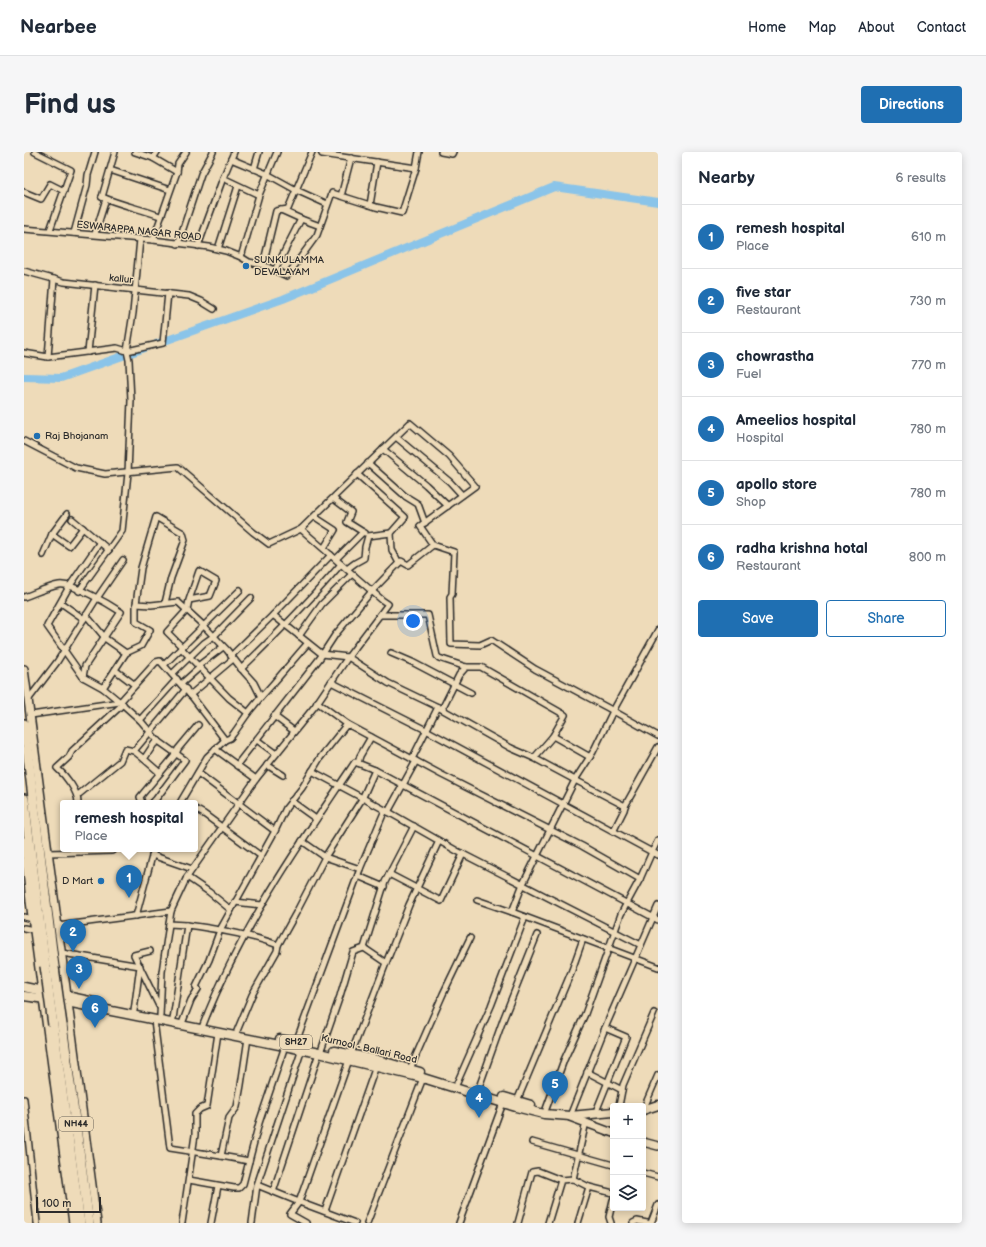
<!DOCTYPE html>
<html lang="en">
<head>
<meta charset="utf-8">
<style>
  body { margin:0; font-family:"Balsamiq Sans",sans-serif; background:#f6f6f7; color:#1f2937 }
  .controls { position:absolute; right:12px; bottom:12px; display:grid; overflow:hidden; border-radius:4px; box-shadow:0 2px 10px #0003 }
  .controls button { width:36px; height:36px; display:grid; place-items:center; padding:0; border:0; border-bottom:1px solid #e0e1e3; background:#fff; color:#1f2937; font:20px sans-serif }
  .scale { position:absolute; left:12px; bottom:10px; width:65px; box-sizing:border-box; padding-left:4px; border:2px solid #2b2b2b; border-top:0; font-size:11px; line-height:14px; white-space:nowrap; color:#2b2b2b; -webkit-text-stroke:3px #eedbb9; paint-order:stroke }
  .you { position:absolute; left:389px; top:469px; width:14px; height:14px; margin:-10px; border:3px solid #fff; border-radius:50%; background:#1a73e8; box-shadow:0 0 0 6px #1a73e833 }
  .badge { display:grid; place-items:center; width:26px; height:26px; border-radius:50%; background:#1f6fb2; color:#fff; font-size:13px; font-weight:700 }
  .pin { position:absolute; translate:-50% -33px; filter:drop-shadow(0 1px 2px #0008) }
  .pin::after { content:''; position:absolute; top:21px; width:14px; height:12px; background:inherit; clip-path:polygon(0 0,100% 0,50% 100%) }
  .popup { position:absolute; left:36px; top:648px; width:138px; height:52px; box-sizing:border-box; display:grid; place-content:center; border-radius:4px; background:#fff; filter:drop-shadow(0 1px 3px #0005); font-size:13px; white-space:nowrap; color:#747a83 }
  .popup b { font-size:15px; color:#1f2937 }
  .popup::after { content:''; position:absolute; left:50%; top:100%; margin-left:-8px; border:8px solid transparent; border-top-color:#fff }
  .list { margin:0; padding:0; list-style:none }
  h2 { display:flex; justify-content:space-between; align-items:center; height:52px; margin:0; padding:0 16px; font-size:17px }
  h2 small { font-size:13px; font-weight:400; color:#747a83 }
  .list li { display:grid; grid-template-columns:26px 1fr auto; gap:12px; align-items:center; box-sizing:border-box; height:64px; padding:0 16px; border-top:1px solid #e0e1e3 }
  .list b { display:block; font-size:15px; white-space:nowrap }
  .list p { margin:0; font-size:13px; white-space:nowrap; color:#747a83 }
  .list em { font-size:13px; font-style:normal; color:#747a83 }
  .actions { display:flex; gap:8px; padding:12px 16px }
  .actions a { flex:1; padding:9px 0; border:1px solid #1f6fb2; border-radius:4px; text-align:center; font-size:14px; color:#1f6fb2 }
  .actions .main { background:#1f6fb2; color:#fff }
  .icon { flex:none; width:22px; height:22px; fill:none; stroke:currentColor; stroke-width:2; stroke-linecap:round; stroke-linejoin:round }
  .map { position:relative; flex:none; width:634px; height:1071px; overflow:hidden; border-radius:4px }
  header { display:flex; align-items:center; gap:24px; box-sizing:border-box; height:56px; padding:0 20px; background:#fff; border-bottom:1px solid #e0e1e3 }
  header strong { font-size:19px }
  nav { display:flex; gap:22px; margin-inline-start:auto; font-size:14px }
  .intro { display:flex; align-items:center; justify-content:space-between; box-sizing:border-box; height:96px; padding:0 24px }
  h1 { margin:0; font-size:28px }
  .button { padding:10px 18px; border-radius:4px; background:#1f6fb2; color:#fff; font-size:14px; font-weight:700 }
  main { display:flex; gap:24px; padding:0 24px }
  aside { flex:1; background:#fff; border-radius:4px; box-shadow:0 2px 10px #0003 }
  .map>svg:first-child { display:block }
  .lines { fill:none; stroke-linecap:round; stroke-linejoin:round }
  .river { stroke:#8ac4e9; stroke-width:8 }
  .street-casing { stroke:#2b2b2b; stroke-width:8 }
  .secondary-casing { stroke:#2b2b2b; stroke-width:10 }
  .primary-casing { stroke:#2b2b2b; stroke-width:11 }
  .highway-casing { stroke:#2b2b2b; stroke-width:12 }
  .street { stroke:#eedbb9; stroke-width:5 }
  .secondary { stroke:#eedbb9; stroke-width:7 }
  .primary { stroke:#eedbb9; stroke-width:8 }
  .highway { stroke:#eedbb9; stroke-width:9 }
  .highway-bridge-casing { stroke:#2b2b2b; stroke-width:12; stroke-linecap:butt }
  .highway-bridge { stroke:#eedbb9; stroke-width:9 }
  .poi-dot { fill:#1f6fb2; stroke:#eedbb9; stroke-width:1.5 }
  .labels { text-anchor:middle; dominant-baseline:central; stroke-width:3; stroke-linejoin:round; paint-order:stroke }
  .shield { fill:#eedbb9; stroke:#666056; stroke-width:1 }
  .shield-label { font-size:9px; font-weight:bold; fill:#2b2b2b }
  .street-label { font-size:10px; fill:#2b2b2b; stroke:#eedbb9 }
  .poi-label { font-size:10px; fill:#2b2b2b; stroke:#eedbb9; text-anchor:start }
</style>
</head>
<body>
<header>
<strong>Nearbee</strong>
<nav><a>Home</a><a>Map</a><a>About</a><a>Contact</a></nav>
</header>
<div class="intro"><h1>Find us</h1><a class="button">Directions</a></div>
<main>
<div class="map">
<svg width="634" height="1071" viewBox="0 0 634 1071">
  <rect width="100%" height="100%" fill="#eedbb9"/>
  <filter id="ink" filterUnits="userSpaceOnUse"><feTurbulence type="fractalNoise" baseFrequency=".025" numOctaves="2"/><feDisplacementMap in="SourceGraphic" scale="8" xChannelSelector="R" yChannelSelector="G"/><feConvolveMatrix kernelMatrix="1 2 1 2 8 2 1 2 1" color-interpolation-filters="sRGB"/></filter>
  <g filter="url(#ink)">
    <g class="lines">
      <g class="river">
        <polyline points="132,192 259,147 530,35 634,50"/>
        <polyline points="0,225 37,226 121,196"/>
      </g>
      <defs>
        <g id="street">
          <polyline points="11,0 47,18 26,78"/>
          <polyline points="111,0 129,6 153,20"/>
          <polyline points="288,0 264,57 252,59 239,113 263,124 293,83 308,41 352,55 378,61 392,16 395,0"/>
          <polyline points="297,0 298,2 392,16"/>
          <polyline points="417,0 428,2 429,0"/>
          <polyline points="129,6 133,0"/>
          <polyline points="207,7 210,0"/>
          <polyline points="230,17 235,0"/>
          <polyline points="86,18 146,38"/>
          <polyline points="199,26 207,7 243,22 272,38 303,52"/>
          <polyline points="0,40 17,47 26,32 40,39"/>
          <polyline points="317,44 327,6"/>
          <path d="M78 45C97 53 117 57 136 64"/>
          <polyline points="78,45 91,0"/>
          <polyline points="346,53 353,10"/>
          <polyline points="257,58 277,67"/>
          <polyline points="0,77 129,88 185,95 202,99 217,105 225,110 239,113"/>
          <polyline points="50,81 63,33 64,23 71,0"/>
          <polyline points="71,82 82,47 78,45"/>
          <polyline points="129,88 153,20 154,12 162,0"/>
          <polyline points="154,92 177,22 189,0"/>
          <polyline points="174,94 199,26 235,43"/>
          <polyline points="194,97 214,34"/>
          <polyline points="217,105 235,43 253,0"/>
          <polyline points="251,118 277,67 296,74"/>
          <polyline points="0,119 40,130 165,144 177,149 190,157"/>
          <polyline points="64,200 71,133"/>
          <polyline points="0,201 24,205 93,196 103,199 139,191 144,141"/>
          <polyline points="24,205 30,127"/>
          <polyline points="372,285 426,330 438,343"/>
          <polyline points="0,289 52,316 81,322 154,315 229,380 245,392 277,377 358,448 364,452 324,505 291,554 232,627 163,725 147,759 145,772 138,820 136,864"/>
          <polyline points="359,297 402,333 424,354"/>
          <polyline points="344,311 381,344 394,352 401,371"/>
          <polyline points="333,322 381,365 367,381 368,398 375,411"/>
          <polyline points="310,347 327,360 323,370 339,380"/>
          <polyline points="291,365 311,378 300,396"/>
          <polyline points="48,367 85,398"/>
          <polyline points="28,382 45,394 59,376"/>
          <polyline points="409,393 430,400 428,442 426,445 427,492 456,493 467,488 511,517 584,556 634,584"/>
          <polyline points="19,403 28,382 43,362"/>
          <polyline points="312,407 339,380 341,381"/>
          <polyline points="323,417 331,411 340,406 341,395 344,384 367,381"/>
          <polyline points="55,439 98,379 104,321 107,248 105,208 103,199 109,161 116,87"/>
          <path d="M0 445C11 441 24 435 35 433 49 431 85 452 97 460L61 514 59 525 79 536"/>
          <polyline points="37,451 60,467"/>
          <polyline points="141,451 147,426 161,388 159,381 132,365 117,416 112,452 127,453 154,450 180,474 203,498 220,520 230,531 237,545 224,561 210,581 206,586 201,588 183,605 157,649"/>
          <polyline points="62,463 82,487 102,501 117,494 126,478 112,470 112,452"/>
          <polyline points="249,463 298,502 324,505 364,531 414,555 487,596 510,606 551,628 499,732 488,760"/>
          <polyline points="356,463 404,463 413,504 415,506 442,515 457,515 541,563 529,584 510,606"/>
          <polyline points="275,484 298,452 328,422"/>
          <polyline points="158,495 143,480 163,458 165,448 186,444 192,429 175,419 165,448"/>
          <polyline points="157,496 205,546 224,561"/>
          <polyline points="367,501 388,510 447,541"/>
          <polyline points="207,504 249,463 307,403"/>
          <polyline points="140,513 216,438"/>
          <polyline points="174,514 199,495"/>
          <path d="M217 517C252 483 286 449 317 412"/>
          <polyline points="91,518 111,533"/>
          <polyline points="148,522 180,491 190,484 227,446"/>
          <polyline points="59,525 23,474 45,435 76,390"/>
          <polyline points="307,530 402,578 628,700 634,688"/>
          <polyline points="157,532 175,516"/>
          <polyline points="166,543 209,507"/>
          <path d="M237 545C253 528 268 509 284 491"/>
          <polyline points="4,548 33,510 73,446 99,408"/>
          <polyline points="293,550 323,572"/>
          <polyline points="418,557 435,523 442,515"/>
          <polyline points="7,563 96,550 79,536 102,501"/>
          <polyline points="250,564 270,579"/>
          <polyline points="116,568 96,550 132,510 136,509 169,546 201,588"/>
          <polyline points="529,584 566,605"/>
          <polyline points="233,588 252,602"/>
          <polyline points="135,589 130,592 120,607 136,621"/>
          <polyline points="191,597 232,627"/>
          <polyline points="120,607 110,599 162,537"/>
          <polyline points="388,607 414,555"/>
          <polyline points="334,611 336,604 347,585"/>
          <polyline points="243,613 259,623"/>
          <polyline points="213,614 215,610 296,506 311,483 348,439 377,409 384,413 409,393 396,374 451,334 425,304 386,271 277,377"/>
          <polyline points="288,619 361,658 433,699 617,793"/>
          <polyline points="174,621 251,679"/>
          <polyline points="54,643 96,609 101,597 110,599"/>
          <polyline points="267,649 292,667"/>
          <path d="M54 651C54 639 42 624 33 616L45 605 48 599 99 552"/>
          <polyline points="118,651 116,645 152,602 154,597 174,573"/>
          <polyline points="128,651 132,647 161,608 133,588 116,568 153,527"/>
          <polyline points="601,654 551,628 569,600 589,559 634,478"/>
          <polyline points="171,657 180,662 237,704"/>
          <polyline points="364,660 392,609"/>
          <polyline points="590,678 600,658 601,654 634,595"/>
          <polyline points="278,689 301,705 336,717"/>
          <polyline points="57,700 88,699 90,697"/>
          <polyline points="25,701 57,700 57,697"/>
          <polyline points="128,703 168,717"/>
          <polyline points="365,722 417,749 439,702"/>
          <polyline points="334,724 360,735"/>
          <polyline points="163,725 185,740 207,758"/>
          <polyline points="616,727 628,700 634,703"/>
          <polyline points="453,748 488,760 634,815"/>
          <polyline points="211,750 238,753"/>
          <polyline points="112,764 130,697"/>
          <polyline points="0,765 9,767"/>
          <polyline points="145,772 163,773"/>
          <polyline points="34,774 147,759"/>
          <polyline points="0,776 10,778"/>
          <polyline points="126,799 110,803 135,854"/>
          <polyline points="38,801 116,814 110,859"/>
          <polyline points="362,811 385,753 415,689"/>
          <path d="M149 867 163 773C193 777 225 782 254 793"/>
          <polyline points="130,868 146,996 197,1004 205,966 213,955 217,933 224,886"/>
          <polyline points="159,869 167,848 174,837 172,835 185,808 196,778 251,679 262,656 278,636 296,606 323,572 418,623 558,694 616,727 597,762 561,862 540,908 522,957"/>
          <path d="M179 873C216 778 274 694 331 610L351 618"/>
          <polyline points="213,879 228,843 253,799 254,793 273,759 301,705 338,647 351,618 634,768"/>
          <polyline points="272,890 336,717 361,658"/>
          <polyline points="298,896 316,844 329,800 340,796"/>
          <polyline points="278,897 233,1033 275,1050 325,908"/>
          <polyline points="327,902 362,811 340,796 361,730 390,674"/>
          <polyline points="386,917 419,842 446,786"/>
          <polyline points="563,920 598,938"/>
          <polyline points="433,931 467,854 501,765"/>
          <polyline points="454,938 479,868 513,783"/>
          <polyline points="0,947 13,1071"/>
          <polyline points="493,949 548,818 559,787"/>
          <polyline points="595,954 599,933 630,861"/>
          <polyline points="619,958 634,923"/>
          <polyline points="571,962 602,885 581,876"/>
          <polyline points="546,964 581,876 634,754"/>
          <polyline points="508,990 589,1013"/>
          <polyline points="197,1004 225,1009"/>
          <polyline points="619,1021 634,1025"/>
          <polyline points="549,1027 565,1035 589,1041"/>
          <polyline points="165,1028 210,1036 215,1036 219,1032 235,971 261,894"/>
          <polyline points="249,1040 295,901"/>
          <polyline points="301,1059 352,914"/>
          <polyline points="158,1071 171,983 171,962 176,957 183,954 194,881"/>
          <polyline points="187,1071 194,1034"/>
          <polyline points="228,1071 233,1033"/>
          <polyline points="282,1071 266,1062 275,1050 331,1071"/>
          <polyline points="343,1071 399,926"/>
          <polyline points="435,1071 479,951"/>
          <polyline points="494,1071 508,1020 514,1019 537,1028"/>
          <polyline points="524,1071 537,1028 549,1027 562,970"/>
          <polyline points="554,1071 565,1035"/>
          <polyline points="587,1071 585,1065 589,1048"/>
          <polyline points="609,1071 613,1069 623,1071"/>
          <polyline points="627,1071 634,1053"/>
        </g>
        <g id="secondary">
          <polyline points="0,517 73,1071"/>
          <polyline points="0,689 6,749 49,1071"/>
          <polyline points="546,965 589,981"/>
          <polyline points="619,990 634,994"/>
        </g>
        <g id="primary">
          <polyline points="0,835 70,850"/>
          <polyline points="0,844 43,850 295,901 399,926 492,955 520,962 546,964 589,960"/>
          <polyline points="256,887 283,893"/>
          <polyline points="310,899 354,908 396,920"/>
          <polyline points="480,945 507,953"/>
          <polyline points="619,958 634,953"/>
        </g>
        <g id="highway">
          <polyline points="0,572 30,815"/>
          <polyline points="0,647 21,814"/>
          <polyline points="29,873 56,1071"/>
          <polyline points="38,873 65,1071"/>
        </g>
      </defs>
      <use href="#street" class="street-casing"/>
      <use href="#secondary" class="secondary-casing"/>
      <use href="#primary" class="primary-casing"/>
      <use href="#highway" class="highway-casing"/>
      <use href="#street" class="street"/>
      <use href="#secondary" class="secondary"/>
      <use href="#primary" class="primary"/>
      <use href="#highway" class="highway"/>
      <defs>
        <g id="highway-bridge">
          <polyline points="21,814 29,873"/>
          <polyline points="30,815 38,873"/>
        </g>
      </defs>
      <use href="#highway-bridge" class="highway-bridge-casing"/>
      <use href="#highway-bridge" class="highway-bridge"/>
    </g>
  </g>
  <g class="poi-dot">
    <circle cx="222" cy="114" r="4"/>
    <circle cx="13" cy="284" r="4"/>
    <circle cx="77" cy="729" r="4"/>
  </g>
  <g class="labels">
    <g class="shield">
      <rect x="256" y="883" width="32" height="14" rx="3"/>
      <rect x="35" y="965" width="34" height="14" rx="3"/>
    </g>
    <g class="shield-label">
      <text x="272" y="890">SH27</text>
      <text x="52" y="972">NH44</text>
    </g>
    <g class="street-label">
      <text transform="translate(115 79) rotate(6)">ESWARAPPA NAGAR ROAD</text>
      <text transform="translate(97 127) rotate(6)">kallur</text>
      <text transform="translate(345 897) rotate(13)">Kurnool - Ballari Road</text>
    </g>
    <g class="poi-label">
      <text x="230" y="108">SUNKULAMMA<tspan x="230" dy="12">DEVALAYAM</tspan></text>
      <text x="21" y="284">Raj Bhojanam</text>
      <text x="69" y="729" text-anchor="end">D Mart</text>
    </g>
  </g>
</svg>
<div class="controls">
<button>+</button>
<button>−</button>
<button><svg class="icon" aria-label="layers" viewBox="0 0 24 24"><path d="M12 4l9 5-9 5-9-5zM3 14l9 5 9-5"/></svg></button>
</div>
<div class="scale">100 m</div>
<div class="you"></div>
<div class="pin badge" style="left:105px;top:746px">1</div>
<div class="popup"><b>remesh hospital</b>Place</div>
<div class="pin badge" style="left:49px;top:800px">2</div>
<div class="pin badge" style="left:55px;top:837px">3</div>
<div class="pin badge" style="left:455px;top:966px">4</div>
<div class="pin badge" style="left:531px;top:952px">5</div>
<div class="pin badge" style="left:71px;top:876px">6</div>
</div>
<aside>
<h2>Nearby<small>6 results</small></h2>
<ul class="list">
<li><span class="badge">1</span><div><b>remesh hospital</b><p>Place</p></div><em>610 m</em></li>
<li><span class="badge">2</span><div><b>five star</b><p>Restaurant</p></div><em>730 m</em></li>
<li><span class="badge">3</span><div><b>chowrastha</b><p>Fuel</p></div><em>770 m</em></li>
<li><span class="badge">4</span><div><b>Ameelios hospital</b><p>Hospital</p></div><em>780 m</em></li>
<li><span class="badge">5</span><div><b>apollo store</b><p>Shop</p></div><em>780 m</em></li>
<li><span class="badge">6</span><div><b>radha krishna hotal</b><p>Restaurant</p></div><em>800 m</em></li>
</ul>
<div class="actions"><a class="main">Save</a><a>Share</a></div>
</aside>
</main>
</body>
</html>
